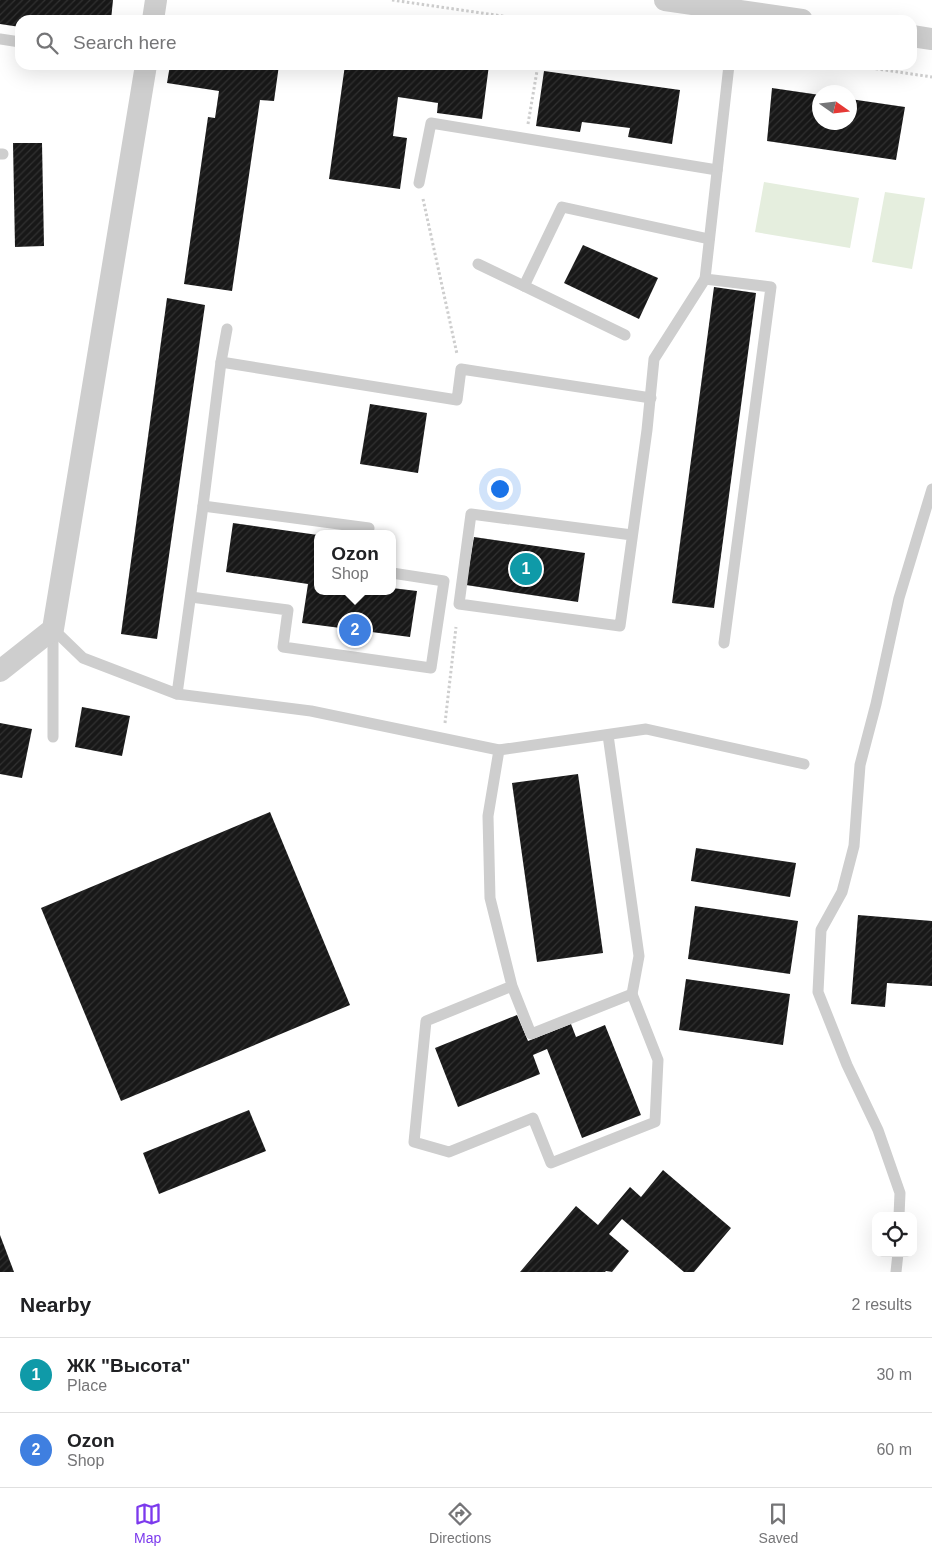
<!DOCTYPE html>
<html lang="en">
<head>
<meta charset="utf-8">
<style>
  body { margin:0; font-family:Arial,sans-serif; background:#f2f2f2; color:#202124 }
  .controls { position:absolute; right:15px; bottom:15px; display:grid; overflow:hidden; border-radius:10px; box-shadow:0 5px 20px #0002 }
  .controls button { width:45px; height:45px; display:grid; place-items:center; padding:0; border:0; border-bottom:1px solid #e0e0e0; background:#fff; color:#202124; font:25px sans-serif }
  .compass { position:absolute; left:812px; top:85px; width:45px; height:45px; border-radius:50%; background:#fff; box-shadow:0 5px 20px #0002; rotate:104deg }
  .you { position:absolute; left:499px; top:488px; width:18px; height:18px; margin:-12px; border:4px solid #fff; border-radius:50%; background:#1a73e8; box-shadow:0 0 0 8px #1a73e833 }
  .badge { display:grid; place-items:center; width:32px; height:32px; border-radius:50%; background:#7c3aed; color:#fff; font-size:16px; font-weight:700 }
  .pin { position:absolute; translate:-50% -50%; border:2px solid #fff; box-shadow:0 1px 5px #0006 }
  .popup { position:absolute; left:314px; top:530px; width:82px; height:65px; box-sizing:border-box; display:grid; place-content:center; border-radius:10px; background:#fff; filter:drop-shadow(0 1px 4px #0005); font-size:16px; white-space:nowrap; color:#757577 }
  .popup b { font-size:19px; color:#202124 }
  .popup::after { content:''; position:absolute; left:50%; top:100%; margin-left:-10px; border:10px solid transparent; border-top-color:#fff }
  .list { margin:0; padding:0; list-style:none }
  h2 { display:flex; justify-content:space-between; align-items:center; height:65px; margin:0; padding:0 20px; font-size:21px }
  h2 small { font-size:16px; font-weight:400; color:#757577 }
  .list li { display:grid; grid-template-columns:32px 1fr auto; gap:15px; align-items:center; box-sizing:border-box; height:75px; padding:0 20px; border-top:1px solid #e0e0e0 }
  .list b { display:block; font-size:19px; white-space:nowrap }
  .list p { margin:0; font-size:16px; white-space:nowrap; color:#757577 }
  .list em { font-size:16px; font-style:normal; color:#757577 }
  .icon { flex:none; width:28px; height:28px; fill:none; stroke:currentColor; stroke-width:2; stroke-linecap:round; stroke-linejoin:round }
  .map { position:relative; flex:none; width:932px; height:1272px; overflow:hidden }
  .search { position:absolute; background:#fff; box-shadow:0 5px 20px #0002; left:15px; right:15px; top:15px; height:55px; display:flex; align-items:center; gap:12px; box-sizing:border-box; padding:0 18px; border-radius:15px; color:#757577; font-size:19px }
  .sheet { height:215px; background:#fff }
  nav { display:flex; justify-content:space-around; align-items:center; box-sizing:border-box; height:70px; border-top:1px solid #e0e0e0; background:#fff; font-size:14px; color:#757577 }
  nav a { display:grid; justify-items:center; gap:2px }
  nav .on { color:#7c3aed }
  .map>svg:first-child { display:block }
  .pitch { fill:#e5eede }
  .building { fill:url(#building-hatch) }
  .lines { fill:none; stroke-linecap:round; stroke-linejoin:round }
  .path { stroke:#cecece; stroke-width:3; stroke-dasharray:2.5 2.5; stroke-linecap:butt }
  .service { stroke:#cecece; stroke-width:11 }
  .minor { stroke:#cecece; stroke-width:22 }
</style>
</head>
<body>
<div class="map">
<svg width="932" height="1272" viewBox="0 0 932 1272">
  <defs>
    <pattern id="building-hatch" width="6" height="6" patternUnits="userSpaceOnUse" patternTransform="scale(1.25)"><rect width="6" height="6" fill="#181818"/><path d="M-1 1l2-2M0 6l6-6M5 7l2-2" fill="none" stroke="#313131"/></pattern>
  </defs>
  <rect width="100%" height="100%" fill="#fff"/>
  <g class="pitch">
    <polygon points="764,182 859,198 850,248 755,232"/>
    <polygon points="885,192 925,198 912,269 872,262"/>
  </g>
  <g class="building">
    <polygon points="0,0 113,0 111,20 20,20 20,27 0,24"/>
    <polygon points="170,65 279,65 274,101 260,100 232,291 184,284 208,117 215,118 219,91 167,83"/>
    <polygon points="345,65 489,65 482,119 437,113 438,103 398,97 393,136 407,138 400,189 329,179"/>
    <polygon points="544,71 680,90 672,144 628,137 630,128 582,122 580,132 536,126"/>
    <polygon points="772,88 820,95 820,122 850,122 850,99 905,107 896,160 767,141"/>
    <polygon points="13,143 42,143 44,246 15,247"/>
    <polygon points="583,245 658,278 639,319 564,283"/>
    <polygon points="714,287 756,293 714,608 672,603"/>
    <polygon points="167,298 205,305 157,639 121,634"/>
    <polygon points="370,404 427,413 418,473 360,464"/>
    <polygon points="233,523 318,535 318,591 392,591 392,588 417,591 410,637 302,623 308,584 226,572"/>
    <polygon points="474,537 585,553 578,602 466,585"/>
    <polygon points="82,707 130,716 122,756 75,747"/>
    <polygon points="0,723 32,729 22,778 0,774"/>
    <polygon points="578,774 603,953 537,962 512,783"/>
    <polygon points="270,812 350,1005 121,1101 41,908"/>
    <polygon points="696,848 796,863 790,897 691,881"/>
    <polygon points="695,906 798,921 790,974 688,959"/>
    <polygon points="858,915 932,921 932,986 887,983 885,1007 851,1004"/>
    <polygon points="686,979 790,994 783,1045 679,1030"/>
    <polygon points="517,1015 528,1041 571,1024 576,1037 605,1025 641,1115 582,1138 547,1049 533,1055 540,1074 458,1107 435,1048"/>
    <polygon points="249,1110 266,1151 159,1194 143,1153"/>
    <polygon points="663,1170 731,1228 694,1272 684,1272 622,1219 609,1234 629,1251 612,1272 606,1271 605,1272 520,1272 576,1206 598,1225 630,1187 641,1197"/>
    <polygon points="0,1235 14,1272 0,1272"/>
  </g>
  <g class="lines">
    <g class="path">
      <polyline points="392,0 530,20"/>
      <polyline points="851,65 932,77"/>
      <polyline points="528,124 538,65"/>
      <polyline points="423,199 457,354"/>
      <polyline points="445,723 456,627"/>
    </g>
    <g class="service">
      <polyline points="0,39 20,42"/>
      <polyline points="0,154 3,154"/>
      <polyline points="419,183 431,123 717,170"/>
      <polyline points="478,264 524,286"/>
      <polyline points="625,335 524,286 562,207 709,239"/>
      <polyline points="221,362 457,400 461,369 651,398"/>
      <polyline points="203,506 369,528 368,534"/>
      <polyline points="632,535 471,514 459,604 620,626 647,430 654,359 705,279"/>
      <polyline points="191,597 288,610 283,647 431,668 444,581 392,573"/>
      <polyline points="53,629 83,658 177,694 203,506 221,362 227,329"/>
      <polyline points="724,643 771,287 705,279 729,65"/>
      <polyline points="177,694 311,711 499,750 488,816 490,898 512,986 531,1034 632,994 658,1060 655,1122 551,1163 533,1118 449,1152 414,1142 426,1021 512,986"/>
      <polyline points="608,735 639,956 632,994"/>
      <polyline points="53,737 53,629"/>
      <polyline points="499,750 646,729 804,764"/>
      <polyline points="899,1216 900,1193 878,1130 847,1065 818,992 821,930 842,892 854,846 860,765 876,704 899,598 932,489"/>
      <polyline points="896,1272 898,1253"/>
    </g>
    <g class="minor">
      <polyline points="665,0 802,20"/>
      <polyline points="153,20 156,0"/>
      <polyline points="912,36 932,39"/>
      <polyline points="0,671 53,629 146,65"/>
    </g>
  </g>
</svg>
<div class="controls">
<button><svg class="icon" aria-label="locate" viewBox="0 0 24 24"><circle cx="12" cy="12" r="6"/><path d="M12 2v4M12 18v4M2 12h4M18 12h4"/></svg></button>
</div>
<svg class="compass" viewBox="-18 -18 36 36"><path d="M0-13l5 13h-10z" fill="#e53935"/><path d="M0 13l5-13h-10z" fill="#757577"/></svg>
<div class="you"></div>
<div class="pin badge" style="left:526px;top:569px;background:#0f9aa8">1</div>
<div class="pin badge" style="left:355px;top:630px;background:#3f7fe0">2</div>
<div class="popup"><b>Ozon</b>Shop</div>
<div class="search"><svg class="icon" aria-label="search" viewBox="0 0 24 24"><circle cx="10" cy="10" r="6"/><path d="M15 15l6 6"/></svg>Search here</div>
</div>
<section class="sheet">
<h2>Nearby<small>2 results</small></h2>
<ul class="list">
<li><span class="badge" style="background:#0f9aa8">1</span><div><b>ЖК &quot;Высота&quot;</b><p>Place</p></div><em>30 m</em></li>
<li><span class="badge" style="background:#3f7fe0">2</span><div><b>Ozon</b><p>Shop</p></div><em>60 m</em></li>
</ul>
</section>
<nav>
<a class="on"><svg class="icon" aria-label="map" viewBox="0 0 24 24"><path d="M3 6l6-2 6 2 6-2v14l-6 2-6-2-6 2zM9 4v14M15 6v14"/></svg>Map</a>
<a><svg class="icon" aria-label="directions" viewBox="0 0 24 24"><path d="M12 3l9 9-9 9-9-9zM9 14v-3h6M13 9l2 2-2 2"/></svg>Directions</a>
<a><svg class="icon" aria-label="saved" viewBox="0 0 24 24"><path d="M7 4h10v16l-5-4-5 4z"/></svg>Saved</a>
</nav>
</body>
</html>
